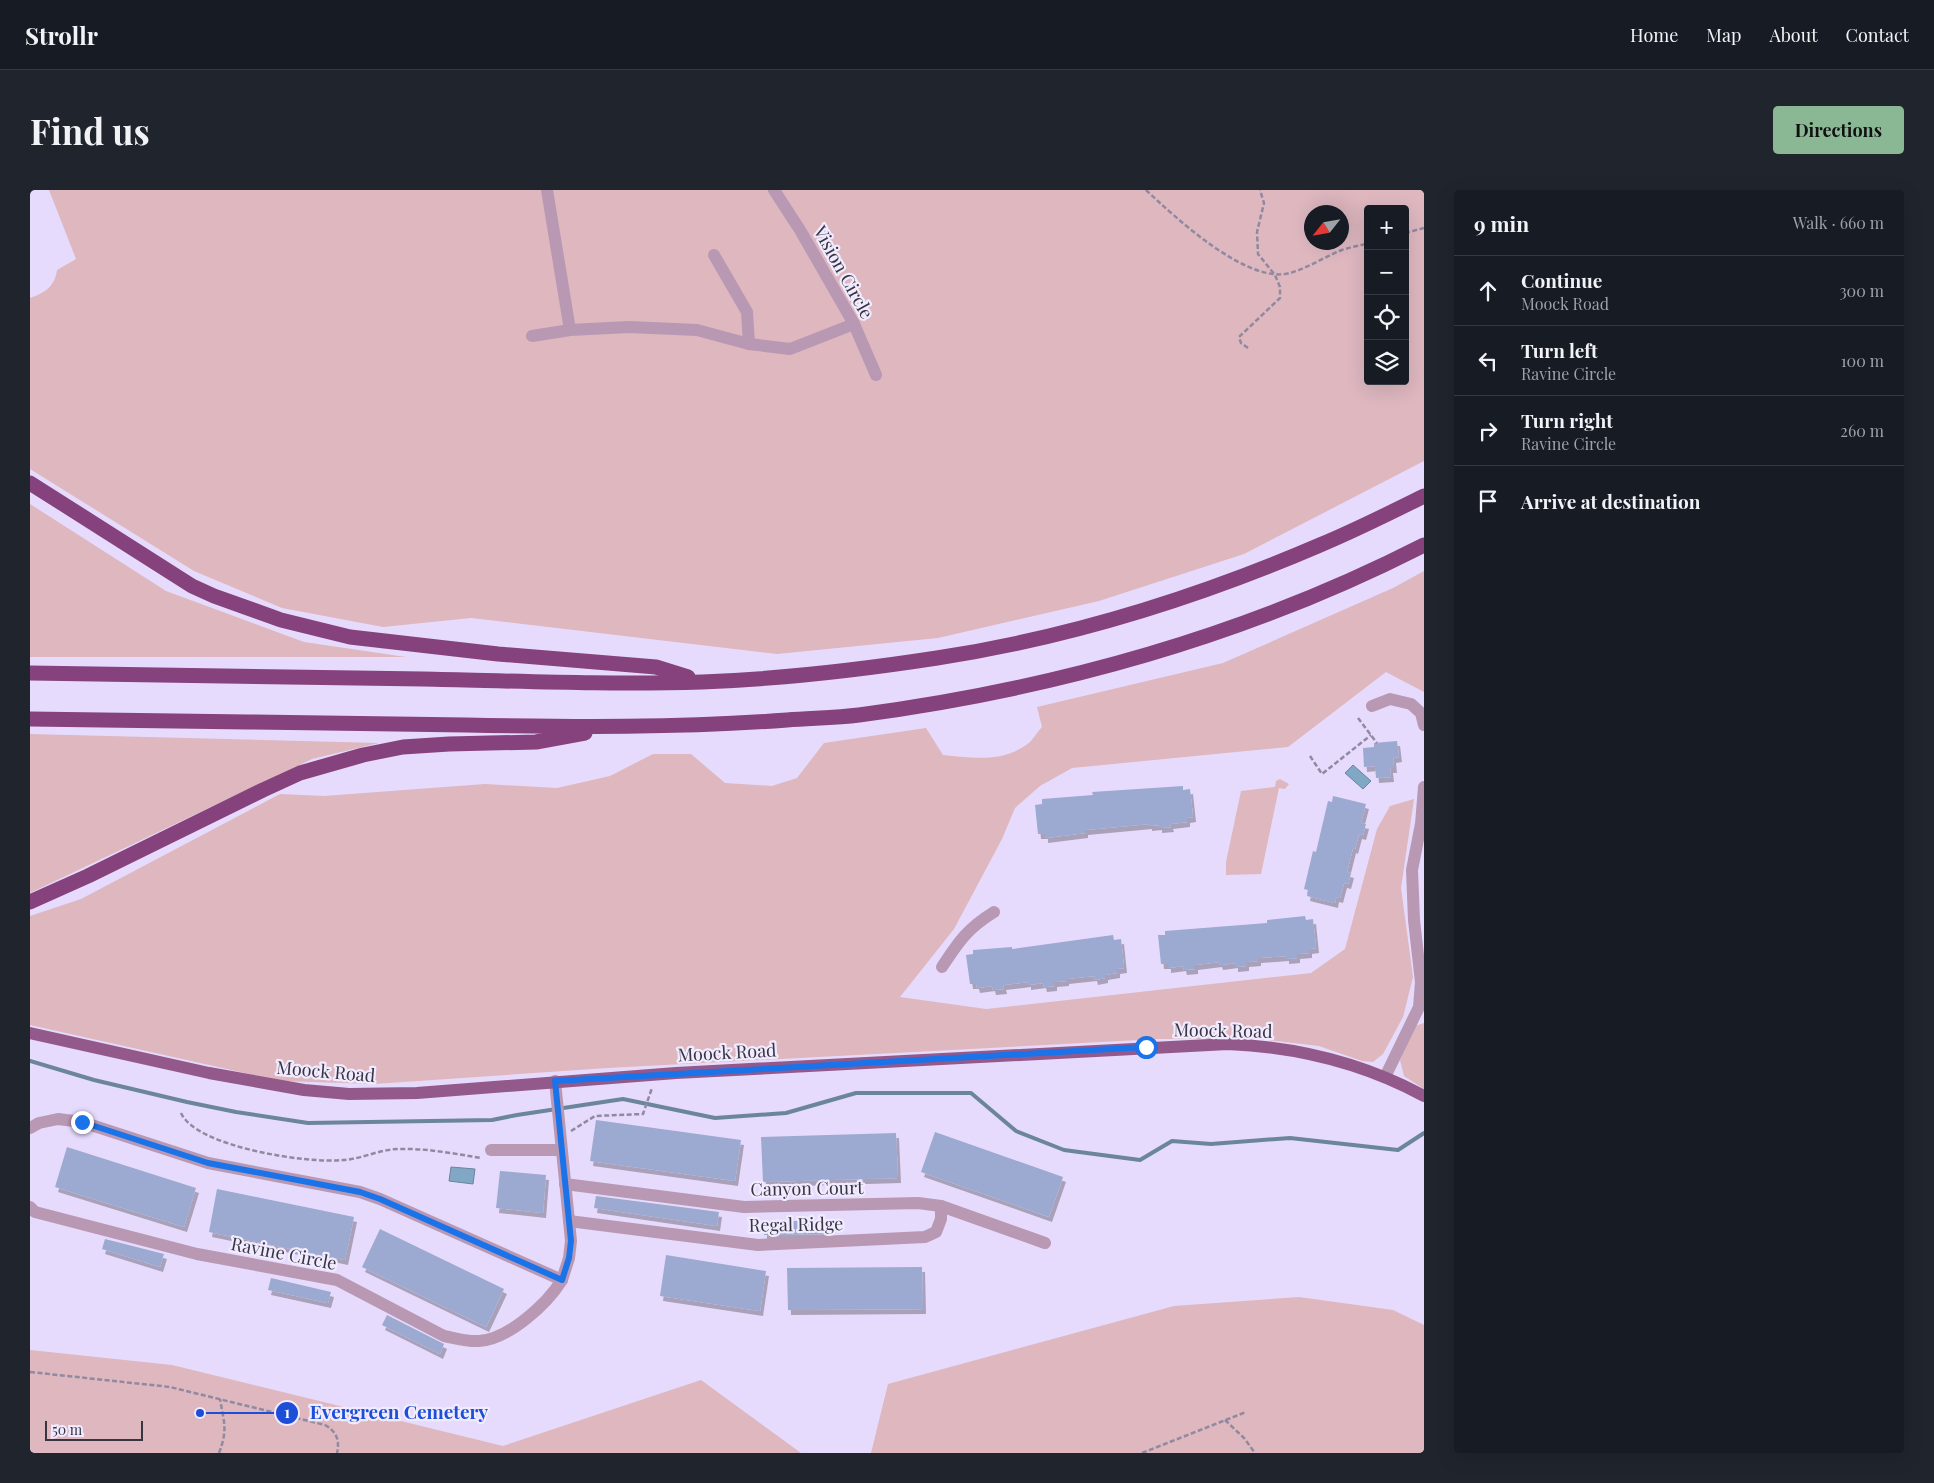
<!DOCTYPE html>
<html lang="en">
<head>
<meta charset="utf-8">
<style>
  body { margin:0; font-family:"Playfair Display",serif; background:#20242c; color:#f1f3f6 }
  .controls { position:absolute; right:15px; top:15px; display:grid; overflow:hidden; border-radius:5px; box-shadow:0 5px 20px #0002 }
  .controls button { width:45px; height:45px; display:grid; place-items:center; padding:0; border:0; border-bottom:1px solid #363941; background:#171b24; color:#f1f3f6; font:25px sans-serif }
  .compass { position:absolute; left:1274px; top:15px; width:45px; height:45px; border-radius:50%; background:#171b24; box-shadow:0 5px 20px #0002; rotate:239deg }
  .scale { position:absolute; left:15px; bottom:12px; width:98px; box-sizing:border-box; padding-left:5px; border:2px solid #393441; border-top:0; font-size:14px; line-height:18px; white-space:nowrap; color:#393441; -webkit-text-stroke:4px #f1ebff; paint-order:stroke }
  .stop { position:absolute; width:15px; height:15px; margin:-11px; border:4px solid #1a73e8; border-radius:50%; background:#fff }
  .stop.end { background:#1a73e8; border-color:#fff; box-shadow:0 1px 5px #0008 }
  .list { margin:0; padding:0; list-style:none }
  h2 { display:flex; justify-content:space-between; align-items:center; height:65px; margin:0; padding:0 20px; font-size:21px }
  h2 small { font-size:16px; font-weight:400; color:#9ea1a6 }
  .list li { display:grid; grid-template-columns:32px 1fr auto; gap:15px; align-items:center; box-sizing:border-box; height:70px; padding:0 20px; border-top:1px solid #363941 }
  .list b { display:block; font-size:19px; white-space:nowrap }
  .list p { margin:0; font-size:16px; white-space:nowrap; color:#9ea1a6 }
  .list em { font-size:16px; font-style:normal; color:#9ea1a6 }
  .icon { flex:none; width:28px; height:28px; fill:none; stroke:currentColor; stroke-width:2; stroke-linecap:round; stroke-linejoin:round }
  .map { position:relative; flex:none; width:1394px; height:1263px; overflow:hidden; border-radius:5px }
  header { display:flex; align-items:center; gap:30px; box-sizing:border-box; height:70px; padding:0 25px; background:#171b24; border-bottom:1px solid #363941 }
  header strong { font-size:24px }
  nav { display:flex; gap:28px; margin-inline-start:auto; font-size:18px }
  .intro { display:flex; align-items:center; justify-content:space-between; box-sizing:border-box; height:120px; padding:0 30px }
  h1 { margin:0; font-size:35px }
  .button { padding:12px 22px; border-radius:5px; background:#8ab895; color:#111; font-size:18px; font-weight:700 }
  main { display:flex; gap:30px; padding:0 30px }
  aside { flex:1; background:#171b24; border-radius:5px; box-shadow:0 5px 20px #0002 }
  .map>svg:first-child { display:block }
  .green { fill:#deb7bf; fill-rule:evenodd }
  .water { fill:#80a8c4; stroke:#6b859d }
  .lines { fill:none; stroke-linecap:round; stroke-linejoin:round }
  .stream { stroke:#6b859d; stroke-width:4 }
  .building { fill:#9ca9d1; filter:url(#shadow) }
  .path { stroke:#9189a0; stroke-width:2.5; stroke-dasharray:5 2.5; stroke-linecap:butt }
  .minor { stroke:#b998b3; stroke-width:12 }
  .major { stroke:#94598b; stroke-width:12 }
  .highway { stroke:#85427c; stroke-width:15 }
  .route { stroke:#1a73e8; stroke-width:6 }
  .labels { text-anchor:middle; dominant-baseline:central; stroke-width:4.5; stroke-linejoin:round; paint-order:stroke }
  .street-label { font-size:18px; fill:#393441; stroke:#f1ebff }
  .leader { fill:none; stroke:#1d4ed8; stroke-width:2 }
  .callout-dot { fill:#1d4ed8; stroke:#f1ebff; stroke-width:2 }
  .mark-label { font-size:15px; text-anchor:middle; font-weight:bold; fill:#fff }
  .callout-label { font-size:19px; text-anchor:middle; font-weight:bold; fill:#1d4ed8; stroke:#f1ebff; stroke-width:4.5; stroke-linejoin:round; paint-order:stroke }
</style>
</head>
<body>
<header>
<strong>Strollr</strong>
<nav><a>Home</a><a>Map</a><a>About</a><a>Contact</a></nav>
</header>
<div class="intro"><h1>Find us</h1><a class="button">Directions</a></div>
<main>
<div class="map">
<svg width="1394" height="1263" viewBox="0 0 1394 1263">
  <defs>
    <filter id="shadow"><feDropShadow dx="3" dy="5" stdDeviation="0" flood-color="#0004"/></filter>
  </defs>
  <rect width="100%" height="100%" fill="#e6dbfc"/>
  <g class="green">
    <path d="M19 0H1394V271L1214 364 1069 411 908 448 747 464 441 428 353 437 252 418 164 381 0 279V108C15 103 25 96 27 80L46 69ZM1338 19H1375V191H1338ZM1282 22H1312V52H1282Z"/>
    <polygon points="0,314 136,401 274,452 376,467 0,467"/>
    <path d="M1394 381V502L1356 482 1258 557 1042 578 1010 596 985 618 972 649 924 739 870 807 956 819 1281 783 1315 759 1347 639 1360 616 1384 609 1371 698 1383 787 1373 827 1353 864 1343 872 1332 871 1289 856 1230 849H1128L578 878 344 894 250 891 0 835V726L51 709 250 604 294 606 455 594 527 598 580 586 623 564H661L695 593 742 596 767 588 794 553 896 538 913 565C942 568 975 573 1000 552 1004 548 1008 541 1012 537L1007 517 1193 473 1363 398Z"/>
    <polygon points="0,544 349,553 282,569 0,703"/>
    <polygon points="1250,589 1259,594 1255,599 1249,598 1231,684 1196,685 1196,672 1211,601 1245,597 1246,591"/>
    <polygon points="1394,833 1394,899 1374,886 1370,870 1385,836"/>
    <polygon points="1269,1107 1363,1120 1394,1135 1394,1263 841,1263 858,1194 1144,1116"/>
    <polygon points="0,1160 142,1175 473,1256 671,1190 771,1263 0,1263"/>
  </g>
  <g class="water">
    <polygon points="1323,575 1341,591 1333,599 1315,583"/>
    <polygon points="421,977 445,979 443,994 419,991"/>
  </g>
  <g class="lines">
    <polyline class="stream" points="0,871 64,890 157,912 206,922 278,933 462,930 487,925 593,909 685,928 756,923 826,903 941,903 986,941 1034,960 1110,970 1142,951 1181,954 1260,948 1368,960 1394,943"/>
  </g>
  <g class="building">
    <polygon points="1367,551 1369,567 1363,568 1364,578 1360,578 1361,587 1346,588 1345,576 1334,577 1333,558 1344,557 1344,553"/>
    <polygon points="1153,596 1153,600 1160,599 1163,627 1157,628 1157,632 1140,634 1141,637 1129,638 1129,635 1119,636 1119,634 1055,640 1055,643 1015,648 1015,644 1008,644 1005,615 1012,614 1012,609 1063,605 1062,602"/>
    <polygon points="1303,606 1336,614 1331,633 1336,634 1333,645 1329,644 1325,659 1323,658 1317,682 1321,683 1318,694 1314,693 1310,708 1306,707 1305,713 1277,706 1278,700 1274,699 1283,661 1286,662 1298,611 1302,612"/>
    <polygon points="1275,726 1276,730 1283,729 1286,758 1279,759 1279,763 1267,764 1267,768 1256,769 1256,766 1228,768 1228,771 1216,772 1216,776 1205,777 1205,773 1190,775 1189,772 1165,775 1165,779 1154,780 1153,776 1138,778 1138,774 1131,774 1128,745 1135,745 1135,741 1237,733 1237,730"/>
    <polygon points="1083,745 1084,750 1091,749 1094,778 1087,779 1087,783 1075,785 1075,788 1065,790 1064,786 1036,789 1036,791 1024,792 1024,796 1014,797 1013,793 998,795 998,792 973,795 974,799 963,800 962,796 947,798 946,794 940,794 936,765 943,764 943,760 982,757 982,759"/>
    <polygon points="566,930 711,950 705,991 560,971"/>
    <polygon points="905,942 1033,987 1019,1027 891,982"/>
    <polygon points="866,943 868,988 733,992 731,947"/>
    <polygon points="37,957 166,998 154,1037 25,997"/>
    <polygon points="470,981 516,985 513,1023 466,1018"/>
    <polygon points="187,999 324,1027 315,1070 179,1042"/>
    <polygon points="566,1006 689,1022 687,1036 564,1018"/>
    <polygon points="795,1030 795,1044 734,1045 734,1032"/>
    <polygon points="350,1039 474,1099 456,1137 332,1077"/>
    <polygon points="75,1049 134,1064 130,1077 72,1059"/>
    <polygon points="636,1065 736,1081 730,1121 630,1106"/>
    <polygon points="892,1077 893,1119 758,1120 757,1078"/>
    <polygon points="241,1088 301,1102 298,1113 238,1100"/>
    <polygon points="357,1125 414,1154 410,1164 352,1135"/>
  </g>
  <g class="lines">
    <g class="path">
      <path d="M1116 0C1145 27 1217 95 1260 83 1278 78 1294 67 1312 60 1320 57 1329 56 1338 53"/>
      <polyline points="1375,43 1394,38"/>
      <polyline points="1218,158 1211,153 1209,147 1250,108 1250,97 1245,85 1228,64 1227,42 1234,13 1230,0"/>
      <polyline points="1328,528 1347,553"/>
      <polyline points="1280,566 1292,584 1341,545"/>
      <path d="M151 923C166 957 278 974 313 970 332 969 350 959 369 959 397 958 425 964 452 968"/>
      <polyline points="541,941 565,926 613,924 622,898"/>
      <path d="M0 1182 140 1197 295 1235C306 1241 310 1250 307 1263"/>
      <polyline points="1195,1230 1214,1248 1225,1263"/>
      <path d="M189 1263C198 1239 194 1233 190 1209"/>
      <polyline points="1112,1263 1216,1222"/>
    </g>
    <g class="minor">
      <polyline points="517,0 540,140 599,137 667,140 719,154 760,159 824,134"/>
      <polyline points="744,0 770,40 824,134 846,185"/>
      <polyline points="684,65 717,122 719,154"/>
      <polyline points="502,146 540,140"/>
      <polyline points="1342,516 1360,509 1381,514 1391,523 1394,535"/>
      <path d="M912 777C929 751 938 738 964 722"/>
      <polyline points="1355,887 1389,817 1391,792 1384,730 1382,680 1391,634 1394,597"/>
      <polyline points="525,891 541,1051 539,1068 532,1090"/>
      <path d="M0 938 9 933 28 929 52 932 178 973 330 1002 350 1009 532 1090C517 1114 479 1149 449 1151 438 1152 425 1148 414 1146L307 1090 167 1064 5 1022 0 1017"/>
      <polyline points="461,960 531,960"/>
      <polyline points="535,994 714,1017 888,1013 911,1016 1015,1053"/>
      <polyline points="539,1031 728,1055 895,1047 906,1042 911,1029 911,1016"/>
    </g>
    <path class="major" d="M0 843 179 883 274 900 319 904 387 903 646 883 1198 854C1267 857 1333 873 1394 906"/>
    <g class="highway">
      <polyline points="0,293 162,396 184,406 251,430 320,447 468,464 626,477 658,487"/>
      <path d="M0 483C131 485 262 487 393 489 486 491 580 495 672 492 751 489 829 480 907 468 1038 448 1169 407 1290 355 1326 340 1360 323 1394 306"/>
      <path d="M0 529C145 531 291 533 436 535 543 537 650 538 757 530 781 528 805 528 829 525 1025 499 1218 445 1394 355"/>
      <polyline points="0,712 58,686 233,600 270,583 333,565 373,557 419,554 506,552 555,543"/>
    </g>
  </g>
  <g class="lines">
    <polyline class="route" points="52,932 178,973 330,1002 350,1009 532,1090 539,1068 541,1051 525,891 1116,857"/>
  </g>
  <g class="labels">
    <g class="street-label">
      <text transform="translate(814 82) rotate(61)">Vision Circle</text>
      <text transform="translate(1193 840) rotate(1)">Moock Road</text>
      <text transform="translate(697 862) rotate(-3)">Moock Road</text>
      <text transform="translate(296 881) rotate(5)">Moock Road</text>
      <text transform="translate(777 998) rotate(-1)">Canyon Court</text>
      <text transform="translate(766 1034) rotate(-1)">Regal Ridge</text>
      <text transform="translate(254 1063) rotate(11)">Ravine Circle</text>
    </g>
  </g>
  <path class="leader" d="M170 1223L257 1223"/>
  <g class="callout-dot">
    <circle cx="170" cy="1223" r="5"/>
    <circle cx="257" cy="1223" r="12"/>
  </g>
  <g class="mark-label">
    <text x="257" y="1228">1</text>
  </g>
  <g class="callout-label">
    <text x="369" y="1229">Evergreen Cemetery</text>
  </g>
</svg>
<div class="controls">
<button>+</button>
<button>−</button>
<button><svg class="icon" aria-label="locate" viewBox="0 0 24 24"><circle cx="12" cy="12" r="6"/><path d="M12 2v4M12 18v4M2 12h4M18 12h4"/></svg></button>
<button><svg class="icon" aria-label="layers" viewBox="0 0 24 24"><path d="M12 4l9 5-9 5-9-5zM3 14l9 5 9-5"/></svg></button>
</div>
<svg class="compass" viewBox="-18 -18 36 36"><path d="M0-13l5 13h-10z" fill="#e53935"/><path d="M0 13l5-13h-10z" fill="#9ea1a6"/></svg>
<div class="scale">50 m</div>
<div class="stop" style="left:1116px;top:857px"></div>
<div class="stop end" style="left:52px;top:932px"></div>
</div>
<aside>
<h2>9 min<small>Walk · 660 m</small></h2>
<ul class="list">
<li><svg class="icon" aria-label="ahead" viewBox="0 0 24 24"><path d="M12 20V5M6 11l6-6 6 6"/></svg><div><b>Continue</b><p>Moock Road</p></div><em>300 m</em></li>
<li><svg class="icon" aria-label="left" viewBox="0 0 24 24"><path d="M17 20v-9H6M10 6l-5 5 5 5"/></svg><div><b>Turn left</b><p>Ravine Circle</p></div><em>100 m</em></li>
<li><svg class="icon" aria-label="right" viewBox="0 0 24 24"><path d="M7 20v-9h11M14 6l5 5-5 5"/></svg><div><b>Turn right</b><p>Ravine Circle</p></div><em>260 m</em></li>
<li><svg class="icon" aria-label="arrive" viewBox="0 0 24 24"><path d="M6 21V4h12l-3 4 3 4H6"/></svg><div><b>Arrive at destination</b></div></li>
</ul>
</aside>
</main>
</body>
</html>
